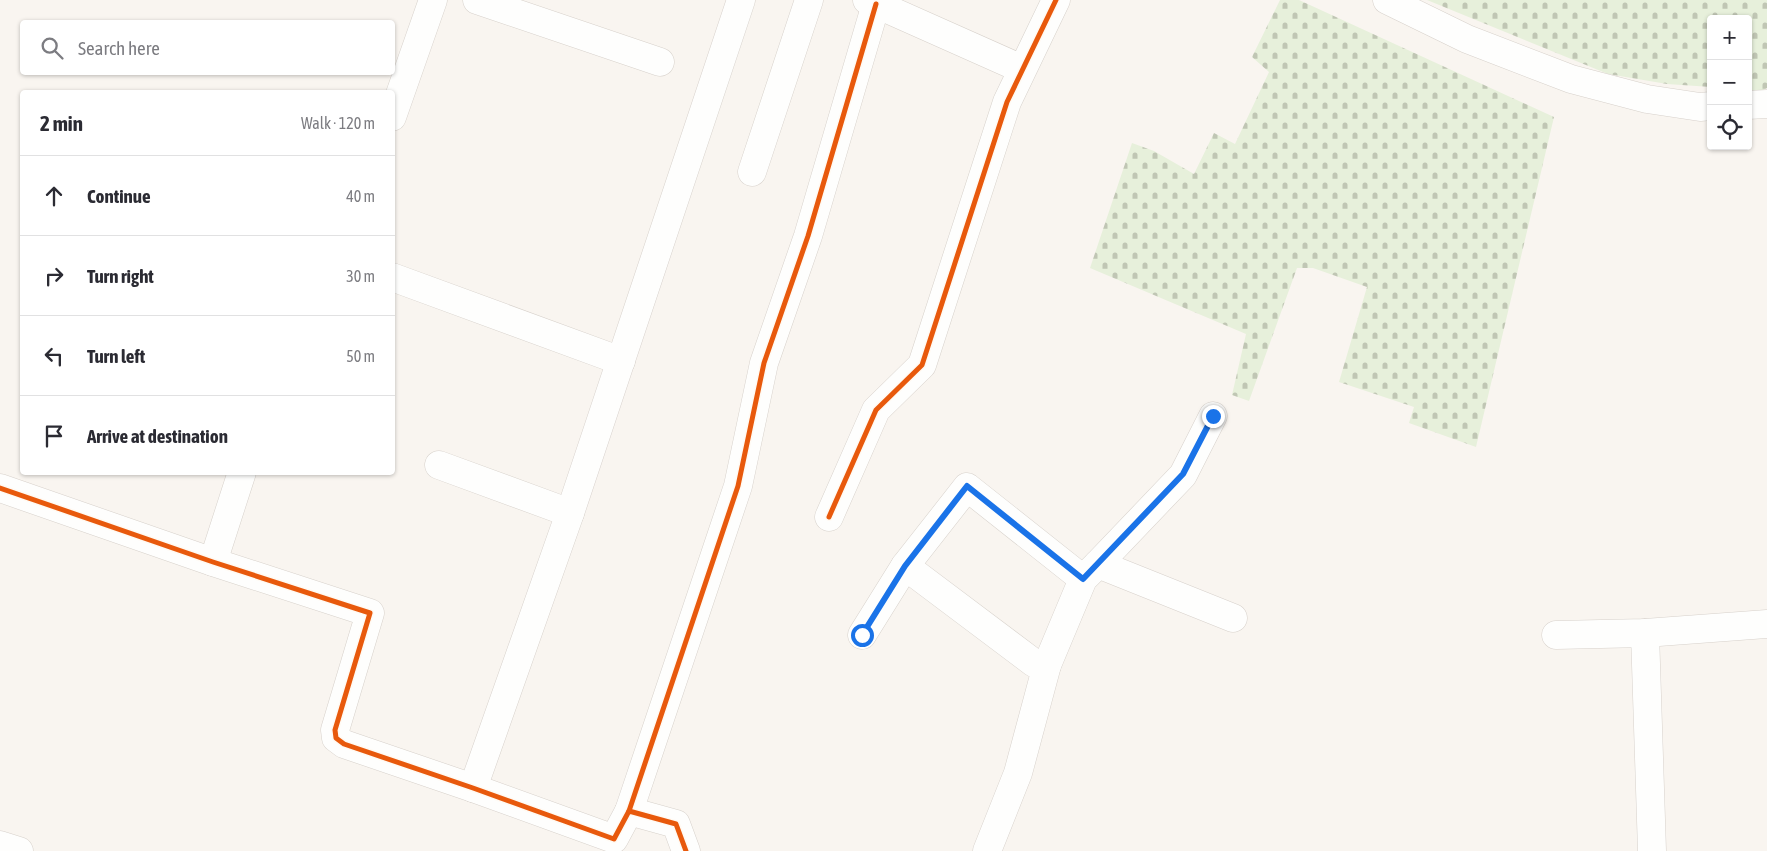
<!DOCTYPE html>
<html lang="en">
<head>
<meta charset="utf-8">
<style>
  body { margin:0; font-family:"Asap Condensed",sans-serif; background:#f2f2f3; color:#2b2b33 }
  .controls { position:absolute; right:15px; top:15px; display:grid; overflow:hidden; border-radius:5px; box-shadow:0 1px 4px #0004 }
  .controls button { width:45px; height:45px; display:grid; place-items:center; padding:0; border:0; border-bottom:1px solid #e1e1e2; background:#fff; color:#2b2b33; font:25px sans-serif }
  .stop { position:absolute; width:15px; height:15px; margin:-11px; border:4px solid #1a73e8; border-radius:50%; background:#fff }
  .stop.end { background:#1a73e8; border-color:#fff; box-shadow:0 1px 5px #0008 }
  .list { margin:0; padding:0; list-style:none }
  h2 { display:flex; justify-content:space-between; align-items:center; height:65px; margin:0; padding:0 20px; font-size:21px }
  h2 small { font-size:16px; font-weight:400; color:#7c7c81 }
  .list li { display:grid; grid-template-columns:32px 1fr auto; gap:15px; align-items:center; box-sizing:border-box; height:80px; padding:0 20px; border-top:1px solid #e1e1e2 }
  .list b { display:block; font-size:19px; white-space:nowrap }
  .list em { font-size:16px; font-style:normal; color:#7c7c81 }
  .icon { flex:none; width:28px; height:28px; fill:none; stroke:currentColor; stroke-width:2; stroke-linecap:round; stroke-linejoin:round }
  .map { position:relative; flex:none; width:1767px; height:851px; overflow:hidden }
  .search { position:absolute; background:#fff; box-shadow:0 1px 4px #0004; left:20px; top:20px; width:375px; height:55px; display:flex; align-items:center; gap:12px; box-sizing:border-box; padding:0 18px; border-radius:5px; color:#7c7c81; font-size:19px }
  .panel { position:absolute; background:#fff; box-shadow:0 1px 4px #0004; left:20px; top:90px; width:375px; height:385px; border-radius:5px }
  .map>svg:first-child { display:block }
  .cemetery { fill:url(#cemetery-stones) }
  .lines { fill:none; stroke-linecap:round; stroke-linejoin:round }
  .minor-casing { stroke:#d7d1cb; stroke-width:29 }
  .minor { stroke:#fefefd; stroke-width:28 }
  .cycleway-casing { stroke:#fffaf3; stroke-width:8 }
  .cycleway { stroke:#e8590c; stroke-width:5 }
  .route { stroke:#1a73e8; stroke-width:6 }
</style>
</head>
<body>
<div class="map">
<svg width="1767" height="851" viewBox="0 0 1767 851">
  <defs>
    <pattern id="cemetery-stones" width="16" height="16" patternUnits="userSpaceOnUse" patternTransform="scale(1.25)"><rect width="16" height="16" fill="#e7f0db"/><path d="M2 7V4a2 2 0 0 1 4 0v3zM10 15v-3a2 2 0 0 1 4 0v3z" fill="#c0c6b4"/></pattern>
  </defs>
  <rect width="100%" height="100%" fill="#f9f5f0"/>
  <g class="cemetery">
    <polygon points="1280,0 1299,0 1554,117 1476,447 1409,423 1414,407 1339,382 1367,287 1313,268 1297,268 1249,401 1232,395 1246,334 1090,268 1132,143 1154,151 1194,174 1214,133 1235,144 1269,72 1252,57"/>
    <polygon points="1427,0 1767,0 1767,88 1760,92 1748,91 1748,19 1711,19 1711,87 1667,84 1608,74"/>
  </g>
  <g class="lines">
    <defs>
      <g id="minor">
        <polyline points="477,0 660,62"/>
        <polyline points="867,0 1022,69"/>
        <polyline points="1387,0 1467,39 1571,79 1647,99 1700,107 1711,106"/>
        <polyline points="1748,105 1767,104"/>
        <polyline points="392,117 433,0"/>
        <polyline points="752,172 809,0"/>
        <polyline points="392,277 621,361"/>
        <polyline points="439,465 570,513"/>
        <polyline points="0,488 213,562 370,613 335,730 336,738 344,744 473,788 614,839 629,811 676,824 686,851"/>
        <polyline points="829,517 876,410 922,365 1007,102 1056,0"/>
        <polyline points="213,562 242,472"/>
        <polyline points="1098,564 1183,475 1213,416"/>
        <polyline points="905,566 1034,663 1047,665"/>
        <polyline points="1645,633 1652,851"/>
        <polyline points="862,635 905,566 967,487 1083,579"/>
        <polyline points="1556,635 1645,633 1767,624"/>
        <polyline points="473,788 570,513 741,0"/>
        <polyline points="629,811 738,486 764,363 808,236 876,4"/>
        <polyline points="0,845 19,851"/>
        <polyline points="987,851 1018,773 1047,665 1083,579 1098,564 1233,618"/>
      </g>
    </defs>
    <use href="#minor" class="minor-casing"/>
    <use href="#minor" class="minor"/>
    <defs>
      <g id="cycleway">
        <polyline points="0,488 213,562 370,613 335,730 336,738 344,744 473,788 614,839 629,811 676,824 686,851"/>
        <polyline points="829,517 876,410 922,365 1007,102 1056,0"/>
        <polyline points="629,811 738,486 764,363 808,236 876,4"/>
      </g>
    </defs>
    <use href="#cycleway" class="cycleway-casing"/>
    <use href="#cycleway" class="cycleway"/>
  </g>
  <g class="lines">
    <polyline class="route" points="862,635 905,566 967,486 1083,579 1183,474 1213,416"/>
  </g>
</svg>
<div class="controls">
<button>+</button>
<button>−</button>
<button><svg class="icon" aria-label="locate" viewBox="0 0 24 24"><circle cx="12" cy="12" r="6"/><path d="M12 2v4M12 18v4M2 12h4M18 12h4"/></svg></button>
</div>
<div class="stop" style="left:862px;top:635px"></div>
<div class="stop end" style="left:1213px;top:416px"></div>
<div class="search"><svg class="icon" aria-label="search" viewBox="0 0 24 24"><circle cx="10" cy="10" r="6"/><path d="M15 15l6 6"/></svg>Search here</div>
<section class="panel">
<h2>2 min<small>Walk · 120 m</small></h2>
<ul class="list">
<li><svg class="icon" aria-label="ahead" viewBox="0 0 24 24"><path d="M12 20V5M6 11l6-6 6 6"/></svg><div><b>Continue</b></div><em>40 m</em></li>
<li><svg class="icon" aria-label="right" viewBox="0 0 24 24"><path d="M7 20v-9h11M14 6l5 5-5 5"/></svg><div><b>Turn right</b></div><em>30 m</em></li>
<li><svg class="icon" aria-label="left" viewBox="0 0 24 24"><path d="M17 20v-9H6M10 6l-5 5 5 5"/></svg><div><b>Turn left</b></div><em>50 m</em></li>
<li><svg class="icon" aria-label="arrive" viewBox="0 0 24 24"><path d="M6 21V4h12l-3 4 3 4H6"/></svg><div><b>Arrive at destination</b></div></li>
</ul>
</section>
</div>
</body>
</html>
